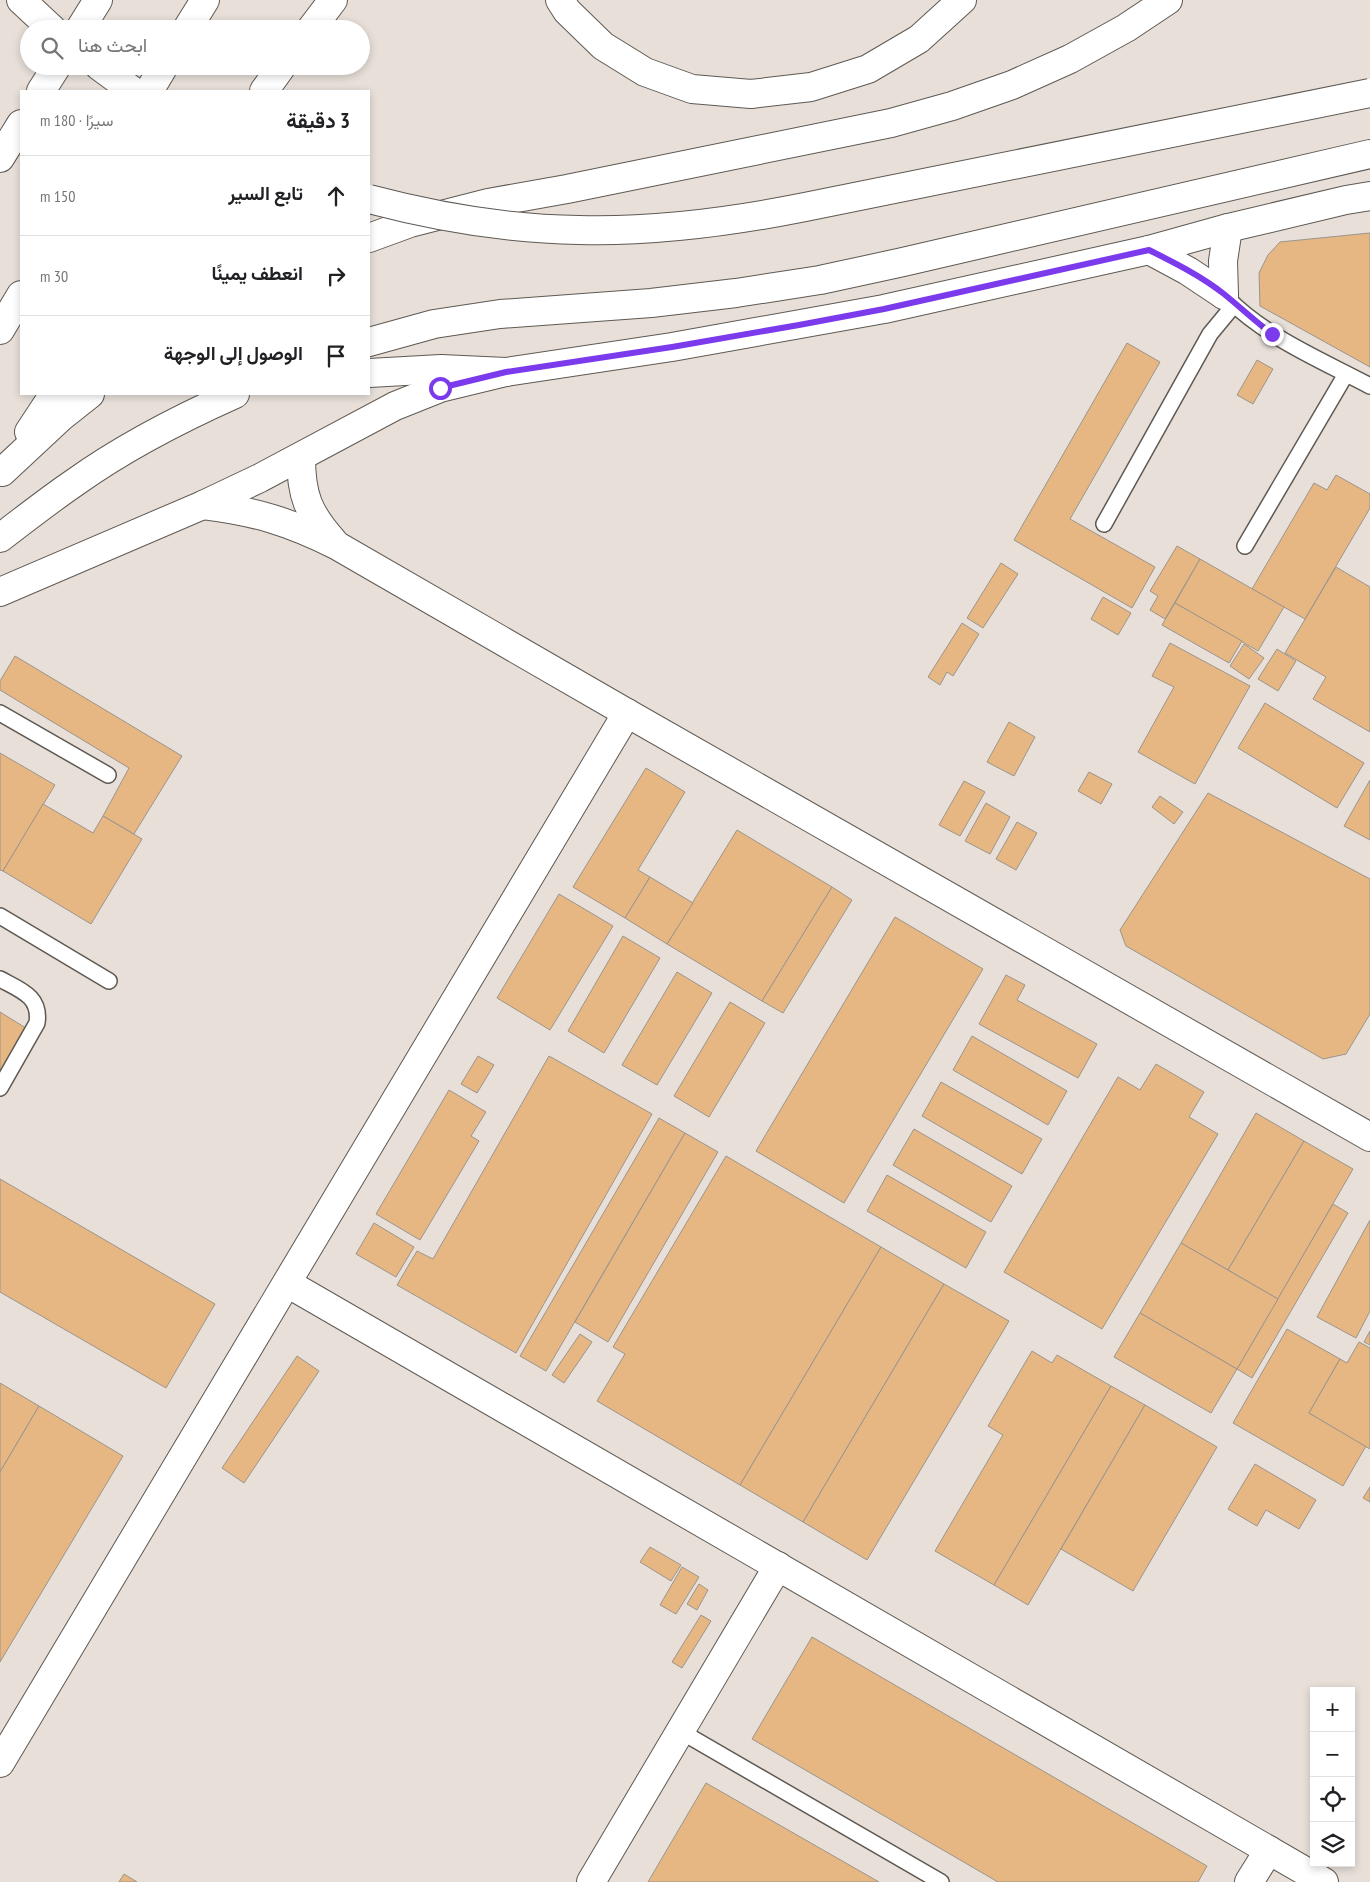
<!DOCTYPE html>
<html lang="ar">
<head>
<meta charset="utf-8">
<style>
  body { margin:0; font-family:"PT Sans Narrow",Vazirmatn,sans-serif; background:#f6f6f6; color:#202124; direction:rtl }
  .controls { position:absolute; right:15px; bottom:15px; display:grid; overflow:hidden; border-radius:0px; box-shadow:0 2px 8px #0003 }
  .controls button { width:45px; height:45px; display:grid; place-items:center; padding:0; border:0; border-bottom:1px solid #e0e0e0; background:#fff; color:#202124; font:25px sans-serif }
  .stop { position:absolute; width:15px; height:15px; margin:-11px; border:4px solid #7c3aed; border-radius:50%; background:#fff }
  .stop.end { background:#7c3aed; border-color:#fff; box-shadow:0 1px 5px #0008 }
  .list { margin:0; padding:0; list-style:none }
  h2 { display:flex; justify-content:space-between; align-items:center; height:65px; margin:0; padding:0 20px; font-size:21px }
  h2 small { font-size:16px; font-weight:400; color:#757577 }
  .list li { display:grid; grid-template-columns:32px 1fr auto; gap:15px; align-items:center; box-sizing:border-box; height:80px; padding:0 20px; border-top:1px solid #e0e0e0 }
  .list b { display:block; font-size:19px; white-space:nowrap }
  .list em { font-size:16px; font-style:normal; color:#757577 }
  .icon { flex:none; width:28px; height:28px; fill:none; stroke:currentColor; stroke-width:2; stroke-linecap:round; stroke-linejoin:round }
  .map { position:relative; flex:none; width:1370px; height:1882px; overflow:hidden; direction:ltr }
  .search { position:absolute; background:#fff; box-shadow:0 2px 8px #0003; left:20px; top:20px; width:350px; height:55px; display:flex; align-items:center; gap:12px; box-sizing:border-box; padding:0 18px; border-radius:28px; color:#757577; font-size:19px }
  .panel { position:absolute; background:#fff; box-shadow:0 2px 8px #0003; left:20px; top:90px; width:350px; height:305px; border-radius:0px; direction:rtl }
  .map>svg:first-child { display:block }
  .building { fill:#e6b782; stroke:#9b948d }
  .lines { fill:none; stroke-linecap:round; stroke-linejoin:round }
  .service-casing { stroke:#5f5953; stroke-width:18 }
  .minor-casing { stroke:#5f5953; stroke-width:30 }
  .motorway-casing { stroke:#5f5953; stroke-width:30 }
  .service { stroke:#fff; stroke-width:15 }
  .minor { stroke:#fff; stroke-width:28 }
  .motorway { stroke:#fff; stroke-width:28 }
  .motorway-bridge-casing { stroke:#5f5953; stroke-width:30; stroke-linecap:butt }
  .motorway-bridge { stroke:#fff; stroke-width:28 }
  .route { stroke:#7c3aed; stroke-width:6 }
</style>
</head>
<body>
<div class="map">
<svg width="1370" height="1882" viewBox="0 0 1370 1882">
  <rect width="100%" height="100%" fill="#e7dfd8"/>
  <g class="building">
    <polygon points="1370,233 1370,367 1260,306 1259,273 1268,255 1280,242"/>
    <polygon points="1127,343 1160,362 1070,519 1155,567 1132,608 1014,540"/>
    <polygon points="1257,360 1273,369 1253,404 1237,395"/>
    <polygon points="1336,475 1370,494 1370,508 1305,619 1252,589 1314,483 1327,490"/>
    <polygon points="1177,546 1200,559 1165,619 1150,610 1158,596 1150,591"/>
    <polygon points="1200,559 1284,607 1258,651 1175,603"/>
    <polygon points="1001,563 1018,574 983,628 967,618"/>
    <polygon points="1336,567 1370,587 1370,732 1313,699 1326,677 1285,653"/>
    <polygon points="1103,597 1131,613 1118,635 1091,619"/>
    <polygon points="1175,603 1242,641 1229,663 1162,625"/>
    <polygon points="962,623 979,634 953,676 947,672 940,685 928,677"/>
    <polygon points="1170,643 1250,686 1195,784 1138,752 1174,687 1152,676"/>
    <polygon points="1244,644 1264,658 1249,679 1230,666"/>
    <polygon points="1277,649 1296,661 1278,691 1258,679"/>
    <polygon points="15,656 182,756 134,834 103,816 129,768 0,690 0,681"/>
    <polygon points="1265,703 1364,763 1337,808 1238,748"/>
    <polygon points="1009,722 1035,737 1014,776 987,762"/>
    <polygon points="0,753 55,785 3,871 0,870"/>
    <polygon points="646,768 685,792 638,870 650,877 625,918 573,887"/>
    <polygon points="1089,772 1112,784 1101,804 1078,791"/>
    <polygon points="1370,780 1370,840 1344,826"/>
    <polygon points="964,781 985,792 960,836 939,825"/>
    <polygon points="1208,793 1370,879 1370,1014 1346,1054 1323,1059 1126,946 1120,930"/>
    <polygon points="1160,796 1183,812 1174,824 1152,807"/>
    <polygon points="986,803 1010,817 990,854 965,841"/>
    <polygon points="43,804 93,833 103,816 142,839 91,924 3,871"/>
    <polygon points="1017,822 1037,833 1016,870 996,859"/>
    <polygon points="737,830 832,887 762,1001 667,944"/>
    <polygon points="650,877 693,903 667,944 625,918"/>
    <polygon points="832,887 852,900 783,1013 762,1001"/>
    <polygon points="559,894 613,926 550,1030 497,998"/>
    <polygon points="895,917 983,969 844,1203 756,1151"/>
    <polygon points="623,936 660,958 604,1053 568,1031"/>
    <polygon points="677,972 712,993 657,1085 622,1065"/>
    <polygon points="1006,975 1025,985 1017,1000 1097,1044 1078,1078 979,1024"/>
    <polygon points="730,1002 765,1023 709,1117 674,1096"/>
    <polygon points="0,1012 29,1030 0,1077"/>
    <polygon points="972,1036 1067,1091 1048,1125 953,1070"/>
    <polygon points="478,1056 494,1065 477,1093 461,1084"/>
    <polygon points="549,1056 652,1114 516,1353 397,1285 417,1251 433,1259"/>
    <polygon points="1156,1064 1204,1092 1189,1117 1218,1134 1102,1329 1004,1272 1118,1077 1140,1090"/>
    <polygon points="941,1082 1042,1139 1022,1174 922,1116"/>
    <polygon points="449,1090 486,1112 471,1136 479,1141 420,1240 376,1214"/>
    <polygon points="1256,1113 1304,1141 1228,1270 1181,1243"/>
    <polygon points="659,1118 685,1133 546,1371 520,1356"/>
    <polygon points="914,1129 1012,1186 991,1222 893,1165"/>
    <polygon points="685,1133 718,1152 608,1342 575,1322"/>
    <polygon points="1304,1141 1353,1169 1278,1299 1228,1270"/>
    <polygon points="726,1156 881,1247 740,1485 597,1401 625,1354 613,1347"/>
    <polygon points="887,1175 986,1232 966,1268 867,1211"/>
    <polygon points="0,1179 215,1304 166,1388 0,1292"/>
    <polygon points="1333,1204 1348,1213 1252,1378 1237,1369"/>
    <polygon points="1370,1220 1370,1311 1356,1338 1317,1317"/>
    <polygon points="374,1223 414,1247 396,1277 356,1254"/>
    <polygon points="1181,1243 1278,1299 1237,1369 1140,1313"/>
    <polygon points="881,1247 944,1284 803,1522 740,1485"/>
    <polygon points="944,1284 1009,1321 867,1560 803,1522"/>
    <polygon points="1140,1313 1237,1369 1211,1413 1114,1357"/>
    <polygon points="1287,1329 1340,1359 1309,1413 1366,1446 1343,1486 1233,1423"/>
    <polygon points="1370,1331 1370,1345 1364,1342"/>
    <polygon points="580,1334 592,1342 564,1383 552,1375"/>
    <polygon points="1359,1342 1370,1348 1370,1449 1309,1413 1340,1359 1347,1363"/>
    <polygon points="1032,1351 1052,1363 1057,1355 1111,1386 994,1585 935,1551 1003,1435 988,1426"/>
    <polygon points="297,1356 319,1371 244,1483 222,1468"/>
    <polygon points="0,1383 39,1406 0,1472"/>
    <polygon points="1111,1386 1145,1405 1028,1605 994,1585"/>
    <polygon points="1145,1405 1217,1447 1133,1591 1061,1549"/>
    <polygon points="39,1406 123,1456 0,1662 0,1472"/>
    <polygon points="1255,1464 1316,1500 1299,1529 1266,1510 1257,1526 1228,1509"/>
    <polygon points="1370,1487 1370,1502 1363,1498"/>
    <polygon points="650,1547 681,1565 671,1581 640,1562"/>
    <polygon points="682,1567 699,1577 676,1614 660,1605"/>
    <polygon points="699,1584 708,1590 697,1610 687,1604"/>
    <polygon points="701,1615 711,1621 682,1668 672,1662"/>
    <polygon points="812,1637 1207,1866 1198,1882 998,1882 752,1739"/>
    <polygon points="706,1783 879,1882 648,1882"/>
    <polygon points="124,1874 137,1882 119,1882"/>
  </g>
  <g class="lines">
    <defs>
      <g id="service">
        <path d="M1227 298C1267 338 1321 360 1370 386"/>
        <polyline points="1104,524 1210,334 1234,305"/>
        <polyline points="1245,546 1346,374"/>
        <polyline points="0,713 108,775"/>
        <polyline points="0,916 109,981"/>
        <path d="M0 979C20 990 41 996 37 1023L0 1088"/>
        <polyline points="680,1731 941,1882"/>
      </g>
      <g id="minor">
        <polyline points="1149,250 1188,271 1224,295"/>
        <polyline points="1224,295 1223,261 1228,228"/>
        <path d="M301 457C301 495 308 513 333 541"/>
        <path d="M203 505C254 511 290 522 336 545L627 713 1370 1137"/>
        <polyline points="0,592 203,505 260,478 395,406 440,388 506,372 672,347 884,309 1149,250 1228,228 1346,200 1370,196"/>
        <polyline points="287,1283 1324,1882"/>
        <polyline points="0,1763 627,713"/>
        <polyline points="591,1882 778,1566"/>
        <polyline points="1249,1882 1269,1850"/>
      </g>
      <g id="motorway">
        <polyline points="21,0 52,29"/>
        <polyline points="560,0 567,11 603,46 645,72 692,89 751,94 811,87 868,69 919,39 962,0"/>
        <polyline points="80,29 98,0"/>
        <polyline points="187,29 205,0"/>
        <polyline points="311,29 333,0"/>
        <polyline points="99,66 133,91"/>
        <polyline points="41,91 57,66"/>
        <polyline points="149,91 164,66"/>
        <polyline points="264,91 282,66"/>
        <polyline points="0,158 21,124"/>
        <polyline points="369,238 410,223 488,203 567,189 891,123 952,106 1012,85 1070,59 1126,28 1168,0"/>
        <polyline points="0,330 21,295"/>
        <polyline points="369,342 434,324 500,314 651,303 736,293 820,280 903,262 1370,154"/>
        <polyline points="369,373 441,369 506,372"/>
        <polyline points="29,432 54,394"/>
        <polyline points="2,472 61,417 90,394"/>
        <path d="M0 538C25 519 49 500 74 483 124 447 179 419 235 394"/>
      </g>
    </defs>
    <use href="#service" class="service-casing"/>
    <use href="#minor" class="minor-casing"/>
    <use href="#motorway" class="motorway-casing"/>
    <use href="#service" class="service"/>
    <use href="#minor" class="minor"/>
    <use href="#motorway" class="motorway"/>
    <defs>
      <path id="motorway-bridge" d="M369 199C437 217 508 229 579 230 655 232 730 222 805 207L1370 93"/>
    </defs>
    <use href="#motorway-bridge" class="motorway-bridge-casing"/>
    <use href="#motorway-bridge" class="motorway-bridge"/>
  </g>
  <g class="lines">
    <path class="route" d="M440 388 506 372 672 347 799 325 884 309 1149 250C1175 263 1201 276 1224 294 1240 307 1255 321 1272 334"/>
  </g>
</svg>
<div class="controls">
<button>+</button>
<button>−</button>
<button><svg class="icon" aria-label="locate" viewBox="0 0 24 24"><circle cx="12" cy="12" r="6"/><path d="M12 2v4M12 18v4M2 12h4M18 12h4"/></svg></button>
<button><svg class="icon" aria-label="layers" viewBox="0 0 24 24"><path d="M12 4l9 5-9 5-9-5zM3 14l9 5 9-5"/></svg></button>
</div>
<div class="stop" style="left:440px;top:388px"></div>
<div class="stop end" style="left:1272px;top:334px"></div>
<div class="search"><svg class="icon" aria-label="search" viewBox="0 0 24 24"><circle cx="10" cy="10" r="6"/><path d="M15 15l6 6"/></svg>ابحث هنا</div>
<section class="panel">
<h2>3 دقيقة<small>سيرًا · 180 m</small></h2>
<ul class="list">
<li><svg class="icon" aria-label="ahead" viewBox="0 0 24 24"><path d="M12 20V5M6 11l6-6 6 6"/></svg><div><b>تابع السير</b></div><em>150 m</em></li>
<li><svg class="icon" aria-label="right" viewBox="0 0 24 24"><path d="M7 20v-9h11M14 6l5 5-5 5"/></svg><div><b>انعطف يمينًا</b></div><em>30 m</em></li>
<li><svg class="icon" aria-label="arrive" viewBox="0 0 24 24"><path d="M6 21V4h12l-3 4 3 4H6"/></svg><div><b>الوصول إلى الوجهة</b></div></li>
</ul>
</section>
</div>
</body>
</html>
